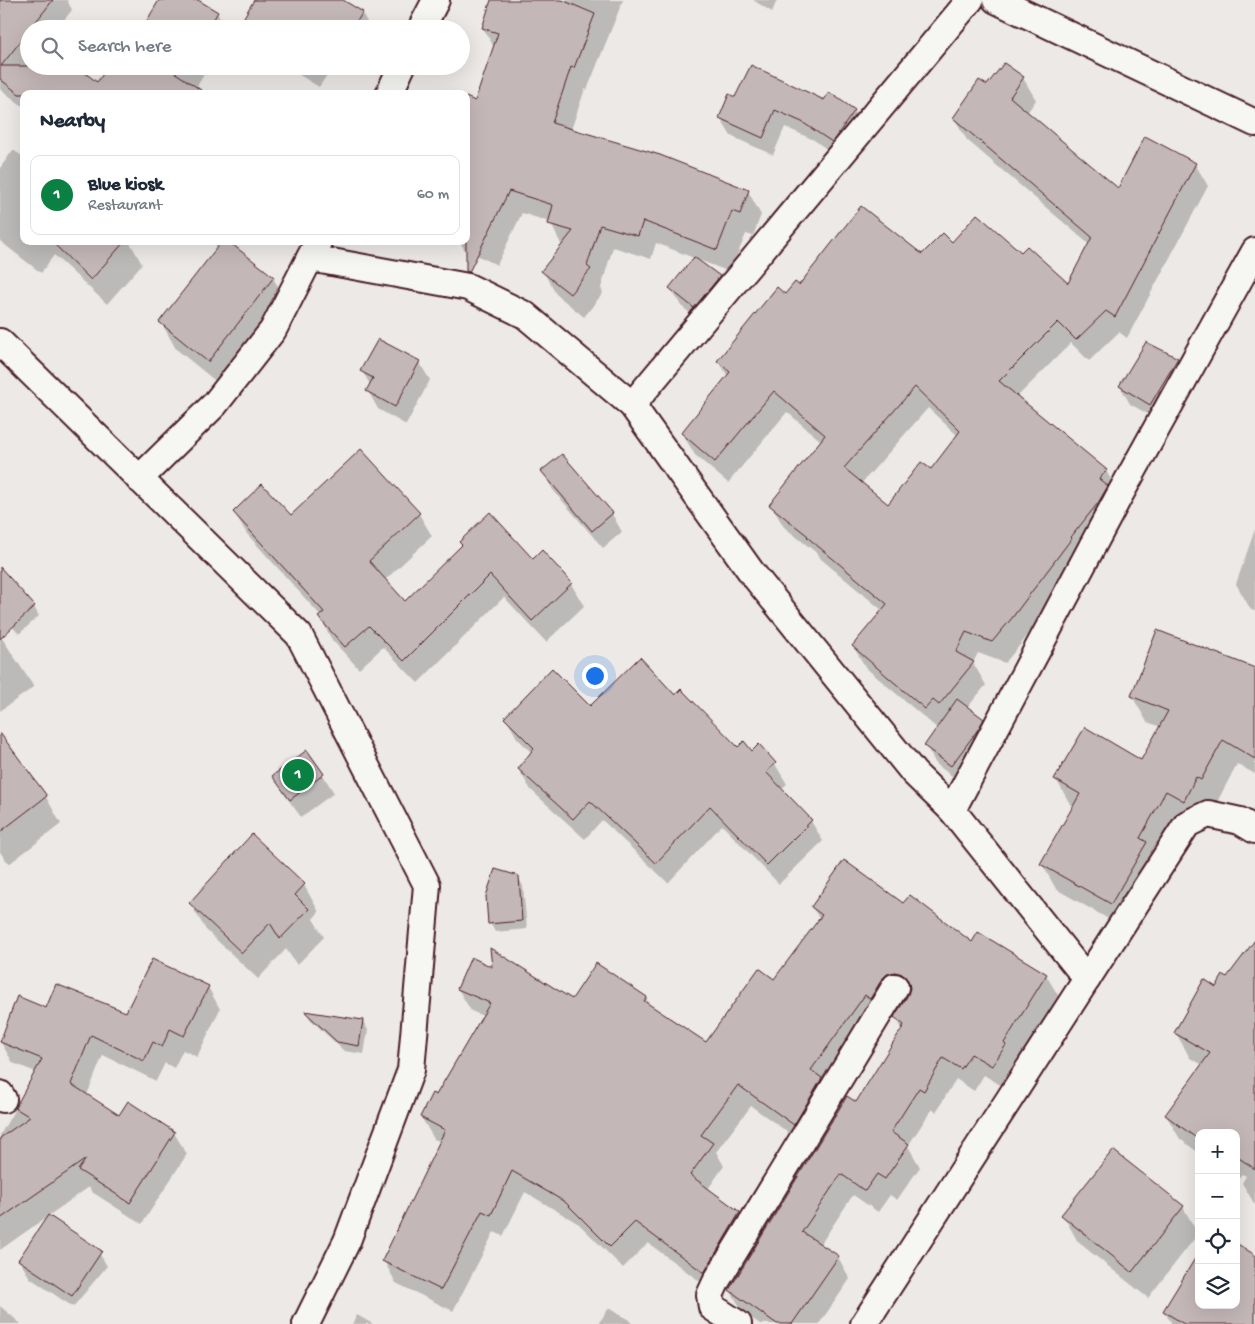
<!DOCTYPE html>
<html lang="en">
<head>
<meta charset="utf-8">
<style>
  body { margin:0; font-family:"Gochi Hand",sans-serif; background:#f6f6f7; color:#1f2937 }
  .controls { position:absolute; right:15px; bottom:15px; display:grid; overflow:hidden; border-radius:10px; box-shadow:0 5px 20px #0002 }
  .controls button { width:45px; height:45px; display:grid; place-items:center; padding:0; border:0; border-bottom:1px solid #e0e1e3; background:#fff; color:#1f2937; font:25px sans-serif }
  .you { position:absolute; left:594px; top:675px; width:18px; height:18px; margin:-12px; border:4px solid #fff; border-radius:50%; background:#1a73e8; box-shadow:0 0 0 8px #1a73e833 }
  .badge { display:grid; place-items:center; width:32px; height:32px; border-radius:50%; background:#0b8043; color:#fff; font-size:16px; font-weight:700 }
  .pin { position:absolute; translate:-50% -50%; border:2px solid #fff; box-shadow:0 1px 5px #0006 }
  .list { margin:0; padding:0; list-style:none }
  h2 { display:flex; justify-content:space-between; align-items:center; height:65px; margin:0; padding:0 20px; font-size:21px }
  h2 small { font-size:16px; font-weight:400; color:#747a83 }
  .list li { display:grid; grid-template-columns:32px 1fr auto; gap:15px; align-items:center; box-sizing:border-box; height:80px; margin:0 10px 10px; padding:0 10px; border:1px solid #e0e1e3; border-radius:10px }
  .list b { display:block; font-size:19px; white-space:nowrap }
  .list p { margin:0; font-size:16px; white-space:nowrap; color:#747a83 }
  .list em { font-size:16px; font-style:normal; color:#747a83 }
  .icon { flex:none; width:28px; height:28px; fill:none; stroke:currentColor; stroke-width:2; stroke-linecap:round; stroke-linejoin:round }
  .map { position:relative; flex:none; width:1255px; height:1324px; overflow:hidden }
  .search { position:absolute; background:#fff; box-shadow:0 5px 20px #0002; left:20px; top:20px; width:450px; height:55px; display:flex; align-items:center; gap:12px; box-sizing:border-box; padding:0 18px; border-radius:28px; color:#747a83; font-size:19px }
  .panel { position:absolute; background:#fff; box-shadow:0 5px 20px #0002; left:20px; top:90px; width:450px; height:155px; border-radius:10px }
  .map>svg:first-child { display:block }
  .shadow { fill:#0003; fill-rule:evenodd }
  .building { fill:#c4b7b7; stroke:#4a1f2b; fill-rule:evenodd }
  .lines { fill:none; stroke-linecap:round; stroke-linejoin:round }
  .minor-casing { stroke:#4a1f2b; stroke-width:30 }
  .minor { stroke:#f6f6f2; stroke-width:26 }
</style>
</head>
<body>
<div class="map">
<svg width="1255" height="1324" viewBox="0 0 1255 1324">
  <rect width="100%" height="100%" fill="#ece9e6"/>
  <filter id="ink" filterUnits="userSpaceOnUse"><feTurbulence type="fractalNoise" baseFrequency=".02" numOctaves="2"/><feDisplacementMap in="SourceGraphic" scale="10" xChannelSelector="R" yChannelSelector="G"/><feConvolveMatrix kernelMatrix="1 2 1 2 8 2 1 2 1" color-interpolation-filters="sRGB"/></filter>
  <g filter="url(#ink)">
    <g class="shadow">
      <polygon points="1,0 67,0 72,10 57,29 29,29 29,66 98,84 110,66 209,66 196,88 24,94 24,107 0,89"/>
      <polygon points="160,0 196,0 217,13 226,29 137,29 145,26"/>
      <polygon points="256,0 341,0 362,13 371,29 246,29"/>
      <polygon points="492,0 623,0 587,90 585,89 571,130 748,191 761,215 753,236 746,234 730,272 696,259 719,277 729,295 705,325 681,306 671,288 694,258 656,243 651,259 613,247 601,288 603,293 584,317 556,294 543,271 562,246 550,222 522,213 497,265 464,249 459,241 466,241 475,102 494,47 483,28"/>
      <polygon points="753,0 777,0 772,12"/>
      <polygon points="285,66 333,66 319,87"/>
      <polygon points="343,66 361,66 356,74"/>
      <path d="M1023 78 1036 100 1027 113 1118 190 1195 164 1208 186 1127 338 1119 332 1089 361 1071 343 1017 397 1106 471 1119 493 1084 561 1024 640 1005 663 978 653 973 663 986 685 967 708 983 720 993 738 961 783 936 764 926 746 938 729 866 668 853 646 883 611 821 559 818 554 784 527 771 505 821 441 787 412 728 483 695 455 682 433 728 377 719 361 785 296 799 287 922 256 952 244 1021 254 1068 285 1090 245 967 140 954 118 988 87ZM928 408 958 436 931 471 888 506 861 484Z"/>
      <polygon points="736,99 824,101 854,111 865,129 842,160 814,140 785,127 773,155 731,136 720,118"/>
      <polygon points="13,150 24,157 24,241 129,241 142,264 107,304 54,255 41,273 0,241 0,168"/>
      <polygon points="226,241 273,278 289,305 224,388 176,349 161,322"/>
      <polygon points="1146,344 1177,360 1187,377 1160,421 1130,404 1120,386"/>
      <polygon points="419,362 430,380 406,425 378,409 368,391 371,386 362,371"/>
      <polygon points="562,455 612,514 622,532 603,548 553,490 543,472"/>
      <polygon points="234,512 291,517 419,514 432,536 385,580 405,603 463,546 533,561 571,584 584,606 546,642 504,597 418,683 383,647 359,669 332,640 320,617 321,616 247,534"/>
      <polygon points="1255,529 1255,611 1251,610 1236,584"/>
      <polygon points="9,580 34,607 39,616 19,634 0,613 0,588"/>
      <polygon points="0,635 34,687 0,711"/>
      <polygon points="1255,669 1255,774 1237,764 1216,804 1126,929 1056,889 1042,864 1074,806 1070,804 1056,779 1141,762 1161,727 1147,722 1132,696"/>
      <polygon points="674,696 738,748 751,752 775,764 787,784 781,789 811,821 823,841 779,884 722,825 668,883 602,820 585,839 531,790 519,770 532,753 517,738 506,718"/>
      <polygon points="0,736 46,797 61,824 9,864 0,852"/>
      <polygon points="323,775 334,793 301,817 284,794 274,776"/>
      <polygon points="518,877 523,886 527,929 495,932 490,923"/>
      <polygon points="304,885 319,912 313,919 324,937 297,965 286,949 258,979 206,930 190,903"/>
      <polygon points="904,905 972,944 1046,975 1059,997 1016,1065 1005,1088 984,1075 974,1091 956,1079 936,1112 932,1109 908,1146 920,1167 897,1200 890,1195 878,1212 853,1195 820,1245 838,1257 850,1279 819,1324 760,1324 743,1312 730,1290 856,1104 902,1029 896,1017 910,993 900,996 807,1146 751,1106 716,1152 724,1166 708,1189 740,1213 752,1235 717,1294 648,1243 623,1268 579,1224 525,1192 503,1236 494,1232 453,1311 396,1283 384,1261 441,1142 434,1139 421,1117 436,1096 483,1016 471,1011 458,989 572,1001 646,998 651,1007 706,1044 774,980 820,920 812,907"/>
      <polygon points="1255,943 1255,1205 1242,1183 1246,1176 1242,1174 1236,1181 1236,1133 1199,1133 1199,1153 1180,1139 1166,1115 1203,1065 1190,1058 1176,1033 1227,979"/>
      <polygon points="208,987 220,1009 197,1057 183,1050 174,1068 165,1063 156,1081 103,1055 87,1095 119,1116 174,1133 187,1154 142,1224 92,1192 89,1187 0,1250 0,1135 36,1072 13,1063 0,1041 46,1009 126,1014"/>
      <polygon points="306,1012 363,1021 368,1030 364,1054 344,1051 310,1019"/>
      <polygon points="1183,1207 1198,1234 1148,1298 1078,1242 1063,1215"/>
      <polygon points="96,1248 107,1266 73,1307 30,1278 19,1260"/>
      <polygon points="1255,1256 1255,1324 1172,1324 1164,1311 1199,1305 1236,1305"/>
      <polygon points="0,1306 21,1324 0,1324"/>
      <polygon points="609,1308 629,1320 632,1324 598,1324"/>
      <polygon points="357,1315 373,1324 352,1324"/>
    </g>
    <g class="building">
      <polygon points="0,0 53,0 1,66 76,66 97,82 109,66 174,66 171,70 207,94 19,94 0,79"/>
      <polygon points="159,0 198,0 218,12 208,29 135,29 141,21 145,24"/>
      <polygon points="254,0 343,0 363,12 352,29 237,29"/>
      <polygon points="491,0 562,0 595,14 574,68 571,67 552,123 660,155 749,190 740,214 732,211 717,250 643,221 638,236 600,225 587,266 591,269 570,294 541,271 573,231 548,224 553,205 509,191 469,272 466,271 466,97 475,101 498,33 482,28"/>
      <path d="M1004 63 1024 77 1010 97 1118 188 1145 136 1196 163 1115 317 1106 311 1076 340 1058 322 999 381 1107 470 1099 479 1108 486 1098 503 1071 537 1072 538 1012 618 992 642 966 632 956 652 974 662 939 705 933 700 925 709 852 646 887 604 807 537 808 536 769 505 825 435 774 391 715 462 681 433 730 372 717 361 777 287 785 294 795 282 799 285 861 206 922 254 943 233 952 242 977 214 1021 252 1027 246 1068 283 1092 237 953 118 979 80 987 85ZM915 387 960 431 931 469 921 462 888 504 844 468Z"/>
      <polygon points="751,65 824,100 829,92 855,110 832,142 802,122 775,110 763,138 719,118 729,94 735,97"/>
      <polygon points="51,241 125,241 91,280"/>
      <polygon points="222,241 228,241 274,277 208,362 159,322"/>
      <polygon points="694,257 720,276 694,308 669,288"/>
      <polygon points="378,339 420,361 395,407 366,391 373,378 360,371"/>
      <polygon points="1146,342 1178,358 1150,405 1119,386"/>
      <polygon points="361,449 420,513 369,561 405,601 462,545 459,542 490,512 533,559 542,550 572,583 532,621 490,575 404,661 369,626 345,647 318,617 324,612 233,512 262,484 291,515"/>
      <polygon points="562,454 613,513 592,531 541,471"/>
      <polygon points="0,567 35,606 0,639"/>
      <polygon points="1157,630 1255,668 1255,759 1223,740 1201,780 1196,777 1184,801 1166,791 1140,838 1147,842 1111,904 1040,864 1080,794 1054,779 1085,727 1141,760 1168,711 1131,696"/>
      <polygon points="640,657 675,695 681,689 738,747 744,741 752,751 759,744 776,763 766,772 812,820 767,865 710,806 656,863 590,801 573,819 518,769 534,748 504,718 552,668 590,706"/>
      <polygon points="957,699 984,719 979,728 951,766 924,746"/>
      <polygon points="0,733 47,796 0,832"/>
      <polygon points="307,750 324,774 290,800 272,776"/>
      <polygon points="252,834 305,884 295,895 309,909 280,939 270,923 242,953 189,903"/>
      <polygon points="844,860 903,903 910,895 972,942 978,932 1047,974 1004,1043 1006,1045 992,1066 971,1054 961,1069 943,1058 924,1091 919,1088 891,1132 909,1144 885,1179 877,1174 865,1191 841,1174 802,1232 839,1256 792,1324 777,1324 729,1290 847,1096 856,1102 904,1025 894,1017 908,995 910,988 908,980 902,974 895,972 887,974 882,979 870,999 865,995 811,1070 822,1078 794,1125 738,1085 701,1135 713,1143 690,1175 740,1212 704,1273 635,1222 610,1247 565,1202 512,1171 491,1215 482,1211 441,1290 382,1261 445,1130 420,1117 432,1093 436,1095 490,1003 457,989 471,957 492,967 490,948 572,999 596,963 647,997 644,1001 706,1042 759,968 774,979 822,915 811,907"/>
      <polygon points="495,869 519,876 522,921 488,924 486,896"/>
      <polygon points="1255,940 1255,1169 1236,1156 1236,1133 1199,1133 1199,1140 1165,1115 1210,1053 1174,1033 1204,979 1216,987 1223,975 1227,977"/>
      <polygon points="152,959 209,986 184,1036 170,1029 162,1047 153,1042 144,1061 91,1035 71,1084 119,1115 128,1101 175,1132 130,1203 78,1170 86,1159 0,1219 0,1138 30,1117 15,1108 42,1059 0,1042 17,996 46,1008 56,984 126,1012"/>
      <polygon points="304,1011 363,1020 359,1046 337,1042"/>
      <polygon points="1113,1150 1184,1206 1132,1272 1061,1215"/>
      <polygon points="48,1215 102,1251 72,1296 18,1260"/>
      <polygon points="1236,1243 1255,1255 1255,1324 1184,1324 1163,1311 1199,1252 1199,1305 1236,1305"/>
    </g>
    <g class="lines">
      <defs>
        <g id="minor">
          <polyline points="996,0 1255,123"/>
          <polyline points="421,29 436,0"/>
          <polyline points="389,94 402,66"/>
          <polyline points="310,258 468,287 525,315 632,405 752,573 914,773 952,810 1087,979"/>
          <polyline points="0,342 299,635 427,885 411,1070 347,1241 306,1324"/>
          <polyline points="632,405 970,0"/>
          <polyline points="139,479 215,404 273,330 318,242"/>
          <polyline points="952,810 1118,498 1255,251"/>
          <polyline points="0,1094 3,1099"/>
          <polyline points="738,1324 712,1307 710,1295 717,1280 895,987"/>
          <polyline points="864,1324 1187,824 1208,814 1240,821 1255,830"/>
        </g>
      </defs>
      <use href="#minor" class="minor-casing"/>
      <use href="#minor" class="minor"/>
    </g>
  </g>
</svg>
<div class="controls">
<button>+</button>
<button>−</button>
<button><svg class="icon" aria-label="locate" viewBox="0 0 24 24"><circle cx="12" cy="12" r="6"/><path d="M12 2v4M12 18v4M2 12h4M18 12h4"/></svg></button>
<button><svg class="icon" aria-label="layers" viewBox="0 0 24 24"><path d="M12 4l9 5-9 5-9-5zM3 14l9 5 9-5"/></svg></button>
</div>
<div class="you"></div>
<div class="pin badge" style="left:298px;top:775px">1</div>
<div class="search"><svg class="icon" aria-label="search" viewBox="0 0 24 24"><circle cx="10" cy="10" r="6"/><path d="M15 15l6 6"/></svg>Search here</div>
<section class="panel">
<h2>Nearby<small></small></h2>
<ul class="list">
<li><span class="badge">1</span><div><b>Blue kiosk</b><p>Restaurant</p></div><em>60 m</em></li>
</ul>
</section>
</div>
</body>
</html>
